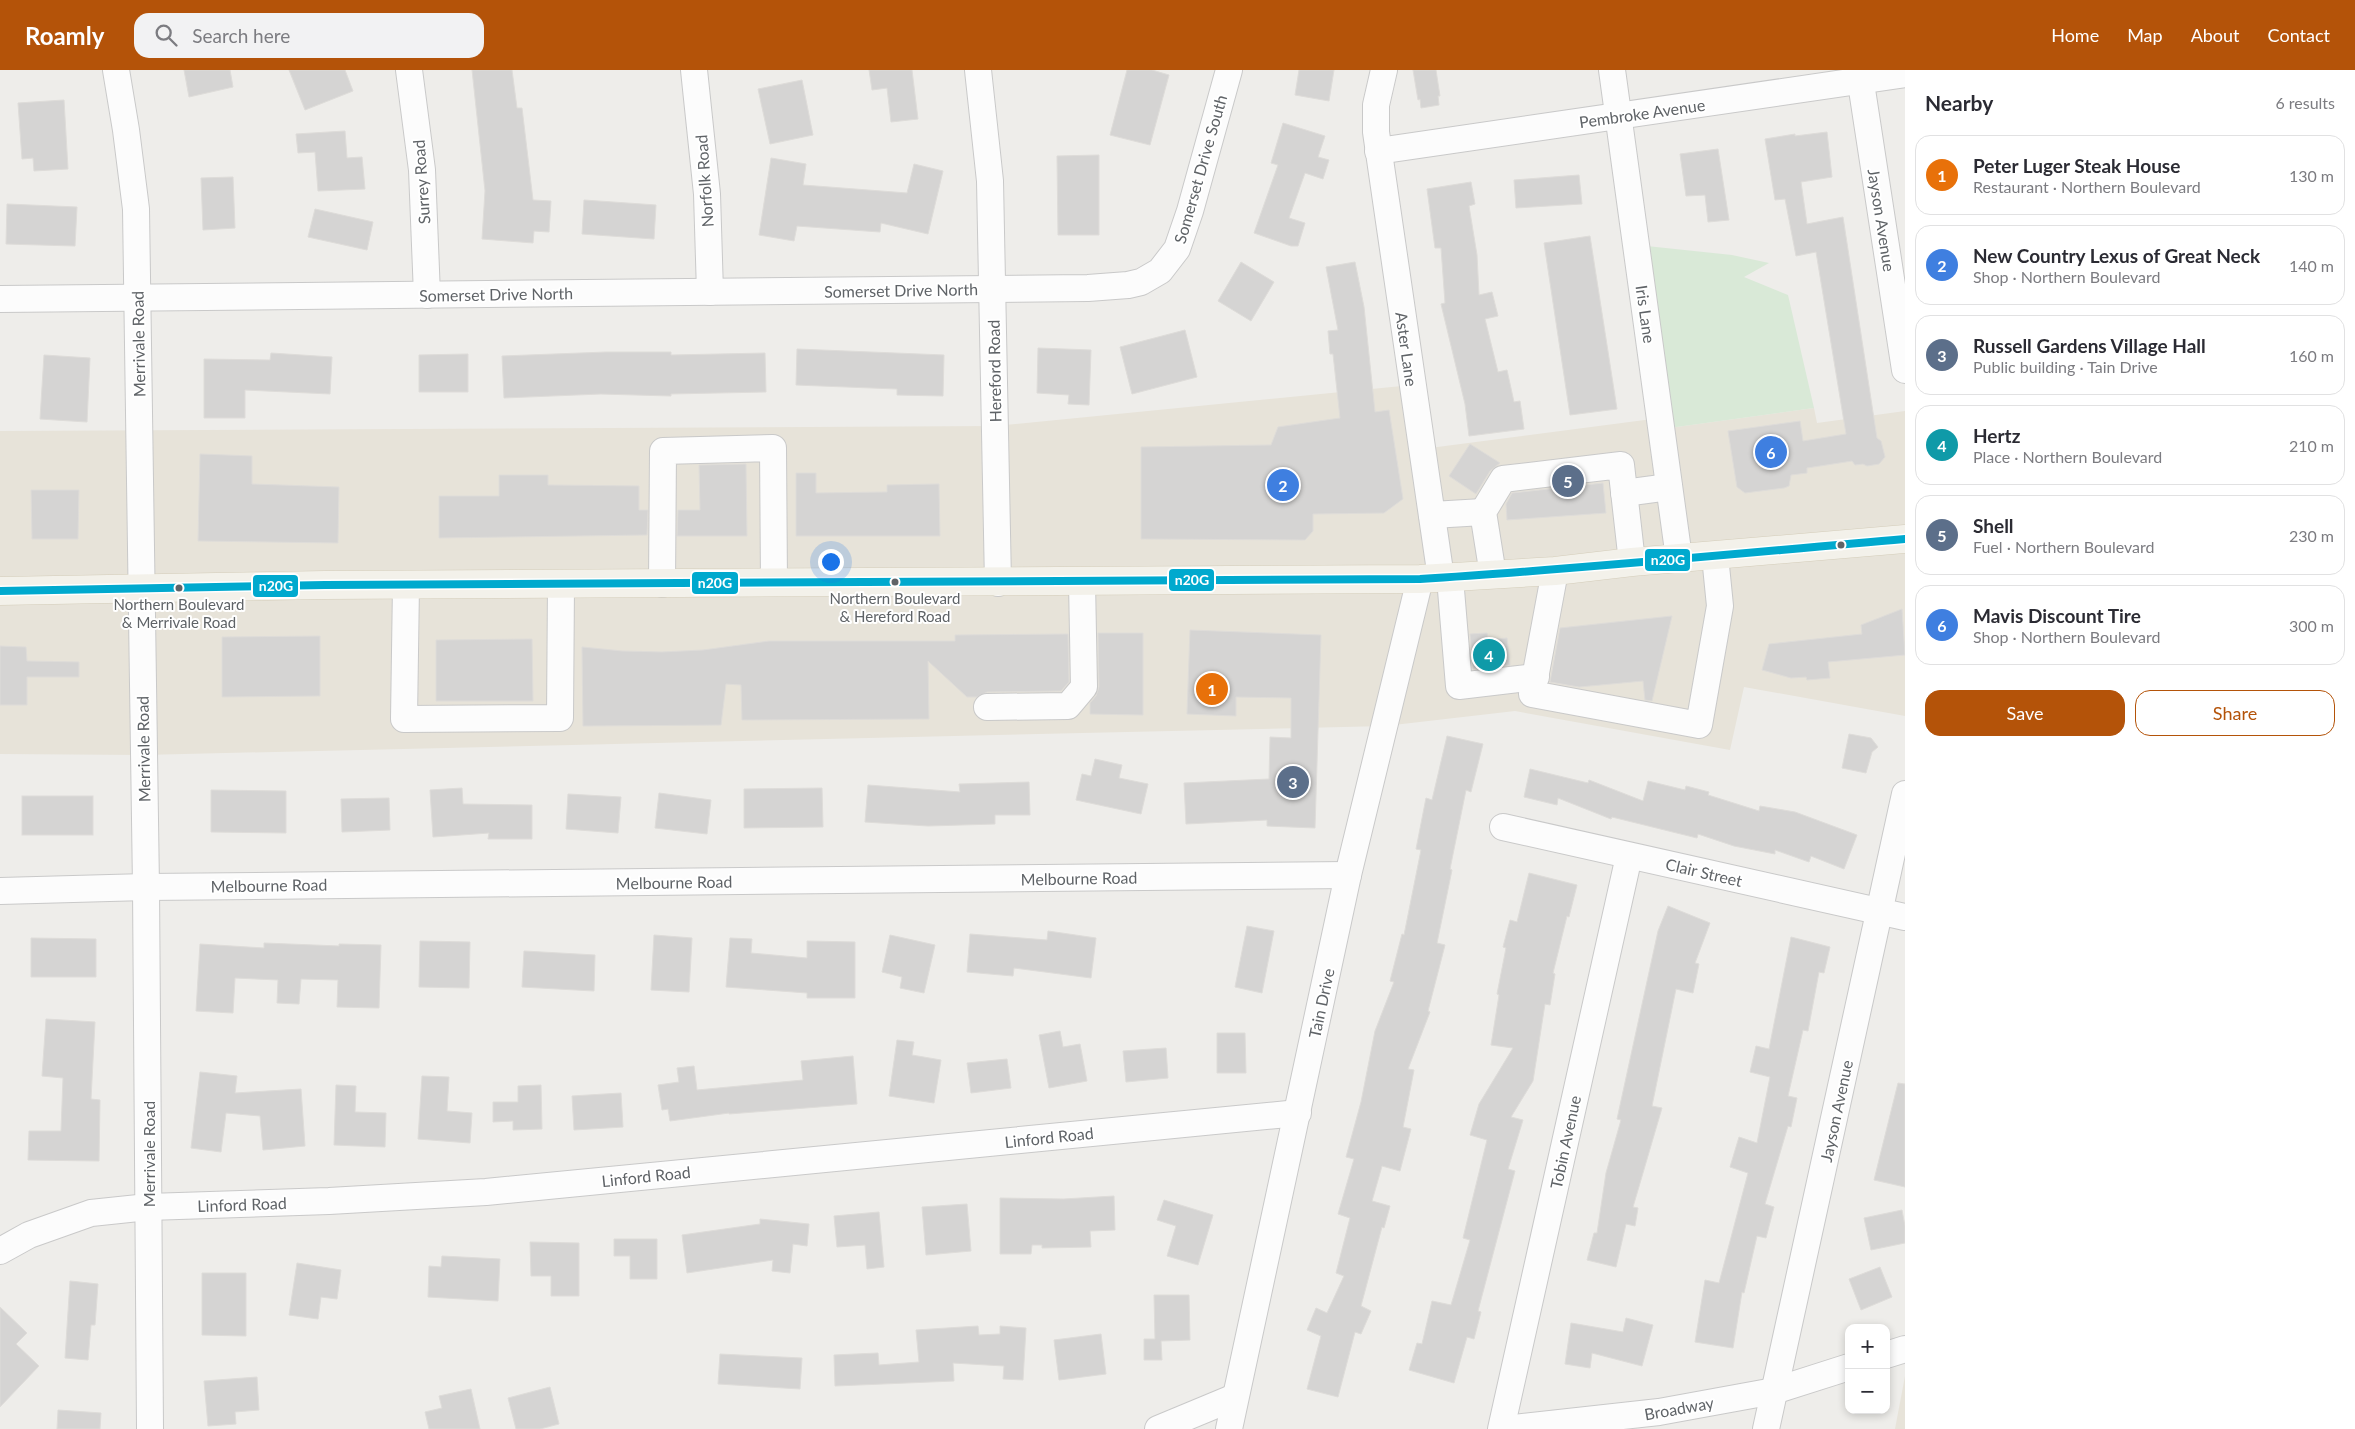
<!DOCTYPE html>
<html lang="en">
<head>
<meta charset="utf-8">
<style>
  body { margin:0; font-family:Lato,sans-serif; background:#f2f2f3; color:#2b2b33 }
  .controls { position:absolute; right:15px; bottom:15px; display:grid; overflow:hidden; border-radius:10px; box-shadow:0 2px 8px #0003 }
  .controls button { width:45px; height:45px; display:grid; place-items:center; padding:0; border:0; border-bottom:1px solid #e1e1e2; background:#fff; color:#2b2b33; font:25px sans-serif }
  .you { position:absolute; left:830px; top:491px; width:18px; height:18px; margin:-12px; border:4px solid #fff; border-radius:50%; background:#1a73e8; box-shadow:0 0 0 8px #1a73e833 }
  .badge { display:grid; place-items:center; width:32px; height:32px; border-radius:50%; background:#b45309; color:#fff; font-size:16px; font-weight:700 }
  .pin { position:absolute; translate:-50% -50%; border:2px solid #fff; box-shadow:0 1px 5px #0006 }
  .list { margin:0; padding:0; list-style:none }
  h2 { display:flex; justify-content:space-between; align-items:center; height:65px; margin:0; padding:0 20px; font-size:21px }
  h2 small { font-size:16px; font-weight:400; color:#7c7c81 }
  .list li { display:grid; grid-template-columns:32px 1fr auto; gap:15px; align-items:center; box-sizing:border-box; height:80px; margin:0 10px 10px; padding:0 10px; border:1px solid #e1e1e2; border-radius:15px }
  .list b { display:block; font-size:19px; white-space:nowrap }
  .list p { margin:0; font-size:16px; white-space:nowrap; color:#7c7c81 }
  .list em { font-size:16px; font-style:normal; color:#7c7c81 }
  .actions { display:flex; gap:10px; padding:15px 20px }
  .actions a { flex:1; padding:11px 0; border:1px solid #b45309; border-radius:15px; text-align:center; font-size:18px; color:#b45309 }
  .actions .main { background:#b45309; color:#fff }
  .icon { flex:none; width:28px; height:28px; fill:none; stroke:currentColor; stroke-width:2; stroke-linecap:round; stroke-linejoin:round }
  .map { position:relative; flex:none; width:1905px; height:1359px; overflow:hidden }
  header { display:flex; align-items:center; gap:30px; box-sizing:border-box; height:70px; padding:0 25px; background:#b45309; color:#fff }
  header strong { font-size:24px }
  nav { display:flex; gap:28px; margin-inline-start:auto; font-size:18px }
  .search { width:350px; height:45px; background:#f2f2f3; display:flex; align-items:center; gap:12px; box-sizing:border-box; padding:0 18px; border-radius:15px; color:#7c7c81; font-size:19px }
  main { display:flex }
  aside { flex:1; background:#fff }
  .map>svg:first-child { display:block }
  .commercial { fill:#e7e3d9 }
  .green { fill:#d9e9d7 }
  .building { fill:#d5d4d3; stroke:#dedcd9 }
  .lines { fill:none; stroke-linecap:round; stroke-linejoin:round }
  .minor-casing { stroke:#c9c9c9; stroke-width:28 }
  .major-casing { stroke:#d4cdba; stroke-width:29 }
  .minor { stroke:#fcfcfc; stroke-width:26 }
  .major { stroke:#f3f1ea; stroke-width:28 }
  .bus-1-casing { stroke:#fff; stroke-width:11 }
  .bus-1 { stroke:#00a9ce; stroke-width:8 }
  .bus-dot { fill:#5f6367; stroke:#fff; stroke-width:2 }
  .labels { text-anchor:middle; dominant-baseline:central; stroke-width:4; stroke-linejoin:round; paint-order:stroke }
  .bus-label { font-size:15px; fill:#5f6367; stroke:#fff }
  .street-label { font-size:16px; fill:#5f6367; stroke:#fff }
  .line-badge { stroke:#fff; stroke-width:2 }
  .badge-label { font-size:14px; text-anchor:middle; font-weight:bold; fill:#fff }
</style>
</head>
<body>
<header>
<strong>Roamly</strong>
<div class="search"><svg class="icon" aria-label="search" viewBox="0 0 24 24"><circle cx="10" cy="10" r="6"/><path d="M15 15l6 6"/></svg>Search here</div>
<nav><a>Home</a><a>Map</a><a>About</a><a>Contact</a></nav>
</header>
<main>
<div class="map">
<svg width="1905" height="1359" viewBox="0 0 1905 1359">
  <rect width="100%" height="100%" fill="#eeedea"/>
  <g class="commercial">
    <polygon points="1412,315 1422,379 1660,348 1662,359 1814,338 1817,353 1905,341 1905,646 1744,617 1730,680 1515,641 1385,656 143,685 0,684 0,361 995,356"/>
    <polygon points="1905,1306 1905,1359 1895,1359"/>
  </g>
  <polygon class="green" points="1637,175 1732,185 1769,193 1744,207 1788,225 1814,338 1662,359"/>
  <g class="building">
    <polygon points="184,0 230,0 233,17 189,27"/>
    <polygon points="289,0 345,0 353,21 305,40"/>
    <polygon points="472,0 512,0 517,38 522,38 533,130 551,131 549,162 534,161 533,173 482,169 485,121"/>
    <polygon points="869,0 912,0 918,49 891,52 887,18 872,20"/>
    <polygon points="1127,0 1152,0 1169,5 1150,75 1110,65"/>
    <polygon points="1299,0 1334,0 1329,31 1295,25"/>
    <polygon points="1413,0 1436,0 1440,26 1438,26 1439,35 1421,38 1420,29 1418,30"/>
    <polygon points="802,10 813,65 770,74 758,19"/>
    <polygon points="64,30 68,99 34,101 33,88 22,89 18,33"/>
    <polygon points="1283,53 1325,66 1318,87 1329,90 1323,109 1305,103 1289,148 1305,153 1298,176 1291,176 1254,163 1278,95 1271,93"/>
    <polygon points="345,61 347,88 362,87 365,119 318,121 315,82 298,83 296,64"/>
    <polygon points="1827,62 1832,107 1801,112 1807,154 1843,147 1877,368 1881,371 1885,387 1879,394 1867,396 1863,394 1855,395 1852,391 1807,398 1807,403 1791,405 1789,416 1784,418 1745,423 1737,417 1728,361 1800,351 1803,371 1846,364 1816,182 1796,186 1785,129 1775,130 1765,69 1795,64 1795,66"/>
    <polygon points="1718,79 1729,150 1708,152 1705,125 1686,126 1680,84"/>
    <polygon points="1099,85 1099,165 1058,165 1057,86"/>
    <polygon points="771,88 806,94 803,115 907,123 914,94 943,101 928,164 881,153 880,162 797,156 794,171 759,165"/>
    <polygon points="1579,105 1582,134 1516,138 1514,110"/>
    <polygon points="233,107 235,158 203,160 201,108"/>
    <polygon points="1471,112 1475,134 1469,136 1477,185 1479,225 1492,222 1498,246 1485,249 1498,302 1507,300 1514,332 1520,331 1524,359 1469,366 1465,334 1441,234 1445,233 1441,178 1435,178 1427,119"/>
    <polygon points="584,130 656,135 654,169 582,164"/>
    <polygon points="7,134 77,137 75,176 6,174"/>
    <polygon points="315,139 373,152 367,180 308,167"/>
    <polygon points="1590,166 1617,339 1570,345 1544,173"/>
    <polygon points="1241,192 1274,212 1251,251 1218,231"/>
    <polygon points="1355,192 1364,237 1375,342 1389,340 1403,429 1384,443 1313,444 1313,461 1305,470 1141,469 1141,377 1271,375 1278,357 1340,348 1333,284 1330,284 1328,261 1338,260 1326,197"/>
    <polygon points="1185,260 1197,307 1132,324 1120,277"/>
    <polygon points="1038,278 1091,280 1089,335 1068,334 1069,325 1037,323"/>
    <polygon points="797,279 944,285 943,326 897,325 897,319 796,315"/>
    <polygon points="606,282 671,282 671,285 765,283 766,322 671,324 671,326 601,324 504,328 502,286"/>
    <polygon points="271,283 332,287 330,324 245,320 245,348 204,348 204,289 270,290"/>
    <polygon points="468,284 468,322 419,322 419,285"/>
    <polygon points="44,285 90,288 87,352 40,349"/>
    <polygon points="1470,374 1500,393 1490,401 1476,424 1449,406"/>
    <polygon points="200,384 252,386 252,414 339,417 338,473 198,471"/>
    <polygon points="746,394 747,466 677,466 678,440 700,440 699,395"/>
    <polygon points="796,403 816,403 816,423 887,422 887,415 939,414 940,466 796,466"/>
    <polygon points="499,405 548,405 548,415 639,416 639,440 648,440 647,465 439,468 439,426 499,426"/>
    <polygon points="1603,413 1606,443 1507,450 1506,434 1512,423"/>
    <polygon points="31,420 79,420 78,469 32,469"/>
    <polygon points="1902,539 1905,585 1828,592 1830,608 1807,610 1806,607 1791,608 1762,600 1769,574 1862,564 1861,555"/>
    <polygon points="1672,546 1652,631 1645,630 1643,611 1579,617 1550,612 1560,558"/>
    <polygon points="1190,560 1321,565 1315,758 1267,756 1267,750 1186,754 1184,713 1269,709 1270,667 1291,668 1291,628 1236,627 1236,646 1187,644"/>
    <polygon points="1098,563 1143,563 1143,645 1090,644 1090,633 1096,626 1099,617"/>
    <polygon points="1487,563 1488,570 1507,568 1510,595 1473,599 1470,564"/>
    <polygon points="1068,564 1069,612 1061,621 987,622 977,627 967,627 928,591 929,649 742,650 741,615 726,614 721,655 583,656 582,577 622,581 662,582 703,580 769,571 955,571 955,565"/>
    <polygon points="320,566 320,626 222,627 222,567"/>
    <polygon points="532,569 533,631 436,631 436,570"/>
    <polygon points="0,576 26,577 27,591 79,592 79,607 27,607 27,635 0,635"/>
    <polygon points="1849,664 1871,668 1878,677 1872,682 1866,703 1842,698"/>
    <polygon points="1447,666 1483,674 1471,722 1466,720 1450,799 1452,800 1437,873 1445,875 1428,941 1430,942 1408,999 1414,1000 1403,1057 1411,1059 1400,1101 1382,1096 1372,1131 1390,1136 1384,1158 1382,1157 1361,1236 1371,1241 1361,1264 1355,1262 1338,1327 1307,1319 1321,1266 1307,1260 1316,1238 1327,1243 1344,1206 1336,1203 1350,1148 1338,1144 1354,1089 1346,1087 1361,1032 1375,961 1394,912 1390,911 1402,864 1404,865 1421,780 1416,779 1426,728 1432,730"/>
    <polygon points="1095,689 1122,695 1119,708 1148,714 1141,744 1076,730 1082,704 1091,706"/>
    <polygon points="1530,699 1588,713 1589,710 1643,731 1648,711 1685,720 1686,716 1709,722 1708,725 1759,741 1760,736 1795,742 1857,765 1844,799 1811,786 1809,792 1775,780 1775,784 1734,776 1698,764 1697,768 1612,747 1611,749 1558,728 1557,735 1524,727"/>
    <polygon points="1029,712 1030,745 995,745 995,754 928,756 865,752 868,715 960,722 959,714"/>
    <polygon points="462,718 463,734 532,735 532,769 488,769 489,763 433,767 430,720"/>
    <polygon points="822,718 823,757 744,758 744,719"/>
    <polygon points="211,720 286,721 286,763 211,762"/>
    <polygon points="659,723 711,730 707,764 655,758"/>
    <polygon points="568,724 621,727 618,763 566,759"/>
    <rect x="22" y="726" width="71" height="39"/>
    <polygon points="389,728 390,760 342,762 341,729"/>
    <polygon points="1529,803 1577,815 1569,847 1567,846 1553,903 1555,904 1550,935 1545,934 1533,1011 1511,1047 1523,1050 1508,1099 1515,1101 1478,1241 1481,1242 1474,1269 1467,1267 1454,1313 1409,1300 1417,1273 1422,1274 1432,1231 1451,1235 1470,1170 1463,1168 1487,1070 1470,1065 1479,1034 1513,978 1491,975 1499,925 1497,924 1506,878 1503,877 1510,850 1517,852"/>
    <polygon points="1668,836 1710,853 1695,893 1699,894 1693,923 1676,919 1652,1036 1662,1038 1633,1137 1638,1138 1635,1156 1626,1154 1616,1197 1587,1190 1594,1163 1597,1163 1606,1103 1621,1050 1617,1049 1658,861"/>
    <polygon points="1247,856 1274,861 1262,923 1235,917"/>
    <polygon points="1048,861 1096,868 1091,908 1014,898 1013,906 967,902 970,864 1047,870"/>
    <polygon points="654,865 692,868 689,922 651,920"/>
    <polygon points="890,865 935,875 924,923 900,918 902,907 882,902"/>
    <polygon points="1791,867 1830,877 1824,903 1819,902 1808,961 1803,960 1788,1026 1797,1028 1791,1057 1788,1056 1765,1134 1774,1137 1766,1168 1757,1166 1744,1223 1742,1222 1733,1278 1695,1272 1705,1210 1719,1213 1748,1103 1730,1097 1739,1067 1757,1073 1770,1007 1750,1002 1756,976 1769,979"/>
    <polygon points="31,868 96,869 96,907 31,907"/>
    <polygon points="730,868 752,869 751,883 807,888 807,871 855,872 855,928 807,928 807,923 726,917"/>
    <polygon points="420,871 470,872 469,918 419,917"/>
    <polygon points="264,873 339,876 339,874 381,875 379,938 337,937 338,910 301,909 299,934 277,933 278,910 235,908 233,943 196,941 200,874 264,878"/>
    <polygon points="524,881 595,885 594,921 522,917"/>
    <polygon points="46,949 95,952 91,1029 100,1030 99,1091 28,1090 29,1061 61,1061 63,1008 42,1006"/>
    <polygon points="1060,961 1063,977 1080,974 1087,1011 1049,1018 1039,965"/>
    <polygon points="1217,963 1245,963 1246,1003 1217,1003"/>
    <polygon points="897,970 914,972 912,985 941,990 934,1033 889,1026"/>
    <polygon points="1166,978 1168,1008 1126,1012 1123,981"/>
    <polygon points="853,986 857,1034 729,1044 729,1043 670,1051 668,1039 662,1040 658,1015 679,1012 677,998 694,996 697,1020 803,1010 801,991"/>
    <polygon points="1007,989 1011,1018 971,1023 967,993"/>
    <polygon points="200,1002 237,1006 235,1023 301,1019 305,1076 263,1080 260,1046 226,1043 221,1082 191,1078"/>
    <polygon points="422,1006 449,1007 447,1041 472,1043 470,1073 418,1069"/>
    <polygon points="1898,1013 1905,1014 1905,1117 1874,1110"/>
    <polygon points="336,1015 356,1016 355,1042 386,1043 385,1077 334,1075"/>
    <polygon points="541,1015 542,1059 513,1060 513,1051 493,1052 493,1032 518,1032 518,1016"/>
    <polygon points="621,1023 623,1057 574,1060 572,1026"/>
    <polygon points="1114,1126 1115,1160 1090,1161 1091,1177 1042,1178 1042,1175 1032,1175 1031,1184 1000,1184 1000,1128 1064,1129"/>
    <polygon points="1164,1130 1213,1145 1198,1195 1167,1186 1176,1156 1157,1150"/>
    <polygon points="967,1134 971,1181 926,1185 922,1137"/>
    <polygon points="1902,1140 1905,1156 1905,1173 1871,1180 1864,1148"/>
    <polygon points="879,1142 884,1197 867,1199 865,1175 837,1177 834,1146"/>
    <polygon points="760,1149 809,1154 807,1176 793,1174 790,1203 772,1201 773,1190 687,1203 682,1165 760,1154"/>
    <polygon points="614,1169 657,1169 657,1209 630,1209 630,1186 614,1186"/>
    <polygon points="530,1172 579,1173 579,1226 551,1226 551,1206 531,1206"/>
    <polygon points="442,1186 500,1189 498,1231 428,1227 429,1196 441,1197"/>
    <polygon points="297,1193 341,1200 337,1229 321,1227 318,1249 289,1245"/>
    <polygon points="1880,1197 1892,1227 1861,1240 1849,1209"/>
    <polygon points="202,1203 246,1203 246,1266 202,1265"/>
    <polygon points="70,1211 98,1214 95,1255 91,1255 88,1290 65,1288"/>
    <polygon points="1154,1225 1189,1225 1190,1270 1161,1271 1162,1290 1144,1290 1144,1269 1155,1269"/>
    <polygon points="0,1237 27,1263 16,1274 39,1296 0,1337"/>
    <polygon points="1626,1248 1653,1255 1642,1296 1592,1283 1590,1298 1565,1294 1571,1253 1623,1262"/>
    <polygon points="978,1256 979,1265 1000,1264 1000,1256 1026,1258 1023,1310 1003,1309 1004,1296 953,1293 954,1311 835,1316 834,1285 878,1283 879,1295 919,1292 916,1260"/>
    <polygon points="1101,1264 1106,1304 1059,1310 1054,1270"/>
    <polygon points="720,1284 802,1288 800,1319 718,1314"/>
    <polygon points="257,1307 259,1340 235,1342 236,1354 208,1356 204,1311"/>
    <polygon points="550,1317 559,1354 540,1359 516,1359 508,1328"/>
    <polygon points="471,1319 480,1359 429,1359 425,1342 442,1338 439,1326"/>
    <polygon points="58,1340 101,1343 100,1359 57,1359"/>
  </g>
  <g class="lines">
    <defs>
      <g id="minor">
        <polyline points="116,0 126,60 136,139 146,817 150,1359"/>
        <polyline points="409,0 422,100 427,225"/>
        <polyline points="694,0 707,124 710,222"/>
        <polyline points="978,0 990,111 998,513"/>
        <polyline points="1384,0 1376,35 1376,62 1441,508"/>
        <polyline points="1612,0 1679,488"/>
        <polyline points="1859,0 1905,300"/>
        <polyline points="1378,81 1905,4"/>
        <polyline points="0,229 1088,218 1128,215 1141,212 1160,201 1177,179 1190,141 1229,0"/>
        <polyline points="1624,423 1669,417"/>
        <polyline points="1432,445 1483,442"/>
        <polyline points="1555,501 1532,624 1699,655 1720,536 1715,486"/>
        <polyline points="1493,505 1483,442 1503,409 1621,395 1632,492"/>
        <polyline points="1450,508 1459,616 1536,607"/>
        <polyline points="662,514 663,381 773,378 774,513"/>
        <polyline points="406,515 404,649 560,648 561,514"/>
        <polyline points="987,637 1068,636 1084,617 1082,512"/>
        <polyline points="1503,757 1905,847"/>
        <polyline points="0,821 146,817 1348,805"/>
        <polyline points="0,1181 29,1165 91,1143 148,1137 329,1131 486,1122 1298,1043"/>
        <polyline points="1886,1285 1905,1279"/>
        <polyline points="1158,1359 1235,1327"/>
        <polyline points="1229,1359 1348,805 1420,509"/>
        <polyline points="1501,1359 1629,786"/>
        <polyline points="1505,1359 1659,1342 1774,1321 1849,1297"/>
        <polyline points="1766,1359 1905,724"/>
      </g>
      <polyline id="major" points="0,521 325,515 1420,509 1555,501 1632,492 1905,469"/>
    </defs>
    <use href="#minor" class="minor-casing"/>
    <use href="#major" class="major-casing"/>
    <use href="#minor" class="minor"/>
    <use href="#major" class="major"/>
    <defs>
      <path id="bus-1" d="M0 521 325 515 1420 509C1582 499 1743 483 1905 469"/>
    </defs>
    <use href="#bus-1" class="bus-1-casing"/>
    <use href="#bus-1" class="bus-1"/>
  </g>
  <g class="bus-dot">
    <circle cx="1841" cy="475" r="4.5"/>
    <circle cx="895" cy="512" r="4.5"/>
    <circle cx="179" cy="518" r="4.5"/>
  </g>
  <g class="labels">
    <g class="bus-label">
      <text x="895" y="528">Northern Boulevard<tspan x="895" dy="18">&amp; Hereford Road</tspan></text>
      <text x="179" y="534">Northern Boulevard<tspan x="179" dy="18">&amp; Merrivale Road</tspan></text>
    </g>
    <g class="street-label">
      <text transform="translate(1642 43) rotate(-8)">Pembroke Avenue</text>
      <text transform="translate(1200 99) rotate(-74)">Somerset Drive South</text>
      <text transform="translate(704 111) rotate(-94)">Norfolk Road</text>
      <text transform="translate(421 112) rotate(-94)">Surrey Road</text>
      <text transform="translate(1882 150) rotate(81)">Jayson Avenue</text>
      <text transform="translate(901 220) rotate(-1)">Somerset Drive North</text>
      <text transform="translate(496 224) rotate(-1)">Somerset Drive North</text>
      <text transform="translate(1646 244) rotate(82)">Iris Lane</text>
      <text transform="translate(138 274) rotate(-91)">Merrivale Road</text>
      <text transform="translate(1407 279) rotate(82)">Aster Lane</text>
      <text transform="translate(994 301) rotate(-91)">Hereford Road</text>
      <text transform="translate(143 679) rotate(-91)">Merrivale Road</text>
      <text transform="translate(1704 802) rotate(13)">Clair Street</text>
      <text transform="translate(1079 808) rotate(-1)">Melbourne Road</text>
      <text transform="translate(674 812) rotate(-1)">Melbourne Road</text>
      <text transform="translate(269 815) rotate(-1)">Melbourne Road</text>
      <text transform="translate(1321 933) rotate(-78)">Tain Drive</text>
      <text transform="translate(1836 1041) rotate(-78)">Jayson Avenue</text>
      <text transform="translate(1049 1067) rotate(-6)">Linford Road</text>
      <text transform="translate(1565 1072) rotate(-78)">Tobin Avenue</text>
      <text transform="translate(148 1084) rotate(-90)">Merrivale Road</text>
      <text transform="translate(646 1106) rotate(-6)">Linford Road</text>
      <text transform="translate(242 1134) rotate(-2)">Linford Road</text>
      <text transform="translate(1679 1338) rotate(-10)">Broadway</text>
    </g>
  </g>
  <g class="line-badge">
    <rect x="1644" y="478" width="47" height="24" rx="5" fill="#00a9ce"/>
    <rect x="1168" y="498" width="47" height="24" rx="5" fill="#00a9ce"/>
    <rect x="691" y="501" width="48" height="24" rx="5" fill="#00a9ce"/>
    <rect x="252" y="504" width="47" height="24" rx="5" fill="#00a9ce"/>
  </g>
  <g class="badge-label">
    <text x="1668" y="495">n20G</text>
    <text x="1192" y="515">n20G</text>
    <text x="715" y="518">n20G</text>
    <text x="276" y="521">n20G</text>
  </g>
</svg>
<div class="controls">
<button>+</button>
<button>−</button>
</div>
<div class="you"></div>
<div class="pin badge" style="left:1212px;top:619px;background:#e8710a">1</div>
<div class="pin badge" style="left:1283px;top:415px;background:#3f7fe0">2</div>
<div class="pin badge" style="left:1293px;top:712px;background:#5c6f8a">3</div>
<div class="pin badge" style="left:1489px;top:585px;background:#0f9aa8">4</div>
<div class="pin badge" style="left:1568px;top:411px;background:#5c6f8a">5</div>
<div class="pin badge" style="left:1771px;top:382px;background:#3f7fe0">6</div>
</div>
<aside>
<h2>Nearby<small>6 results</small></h2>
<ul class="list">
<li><span class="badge" style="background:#e8710a">1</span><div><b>Peter Luger Steak House</b><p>Restaurant · Northern Boulevard</p></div><em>130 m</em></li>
<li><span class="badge" style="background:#3f7fe0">2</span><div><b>New Country Lexus of Great Neck</b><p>Shop · Northern Boulevard</p></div><em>140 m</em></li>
<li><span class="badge" style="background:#5c6f8a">3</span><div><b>Russell Gardens Village Hall</b><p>Public building · Tain Drive</p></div><em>160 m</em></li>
<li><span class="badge" style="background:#0f9aa8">4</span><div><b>Hertz</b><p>Place · Northern Boulevard</p></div><em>210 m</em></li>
<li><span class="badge" style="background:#5c6f8a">5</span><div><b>Shell</b><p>Fuel · Northern Boulevard</p></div><em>230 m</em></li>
<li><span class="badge" style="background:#3f7fe0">6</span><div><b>Mavis Discount Tire</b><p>Shop · Northern Boulevard</p></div><em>300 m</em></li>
</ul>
<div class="actions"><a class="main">Save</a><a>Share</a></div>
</aside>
</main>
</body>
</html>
